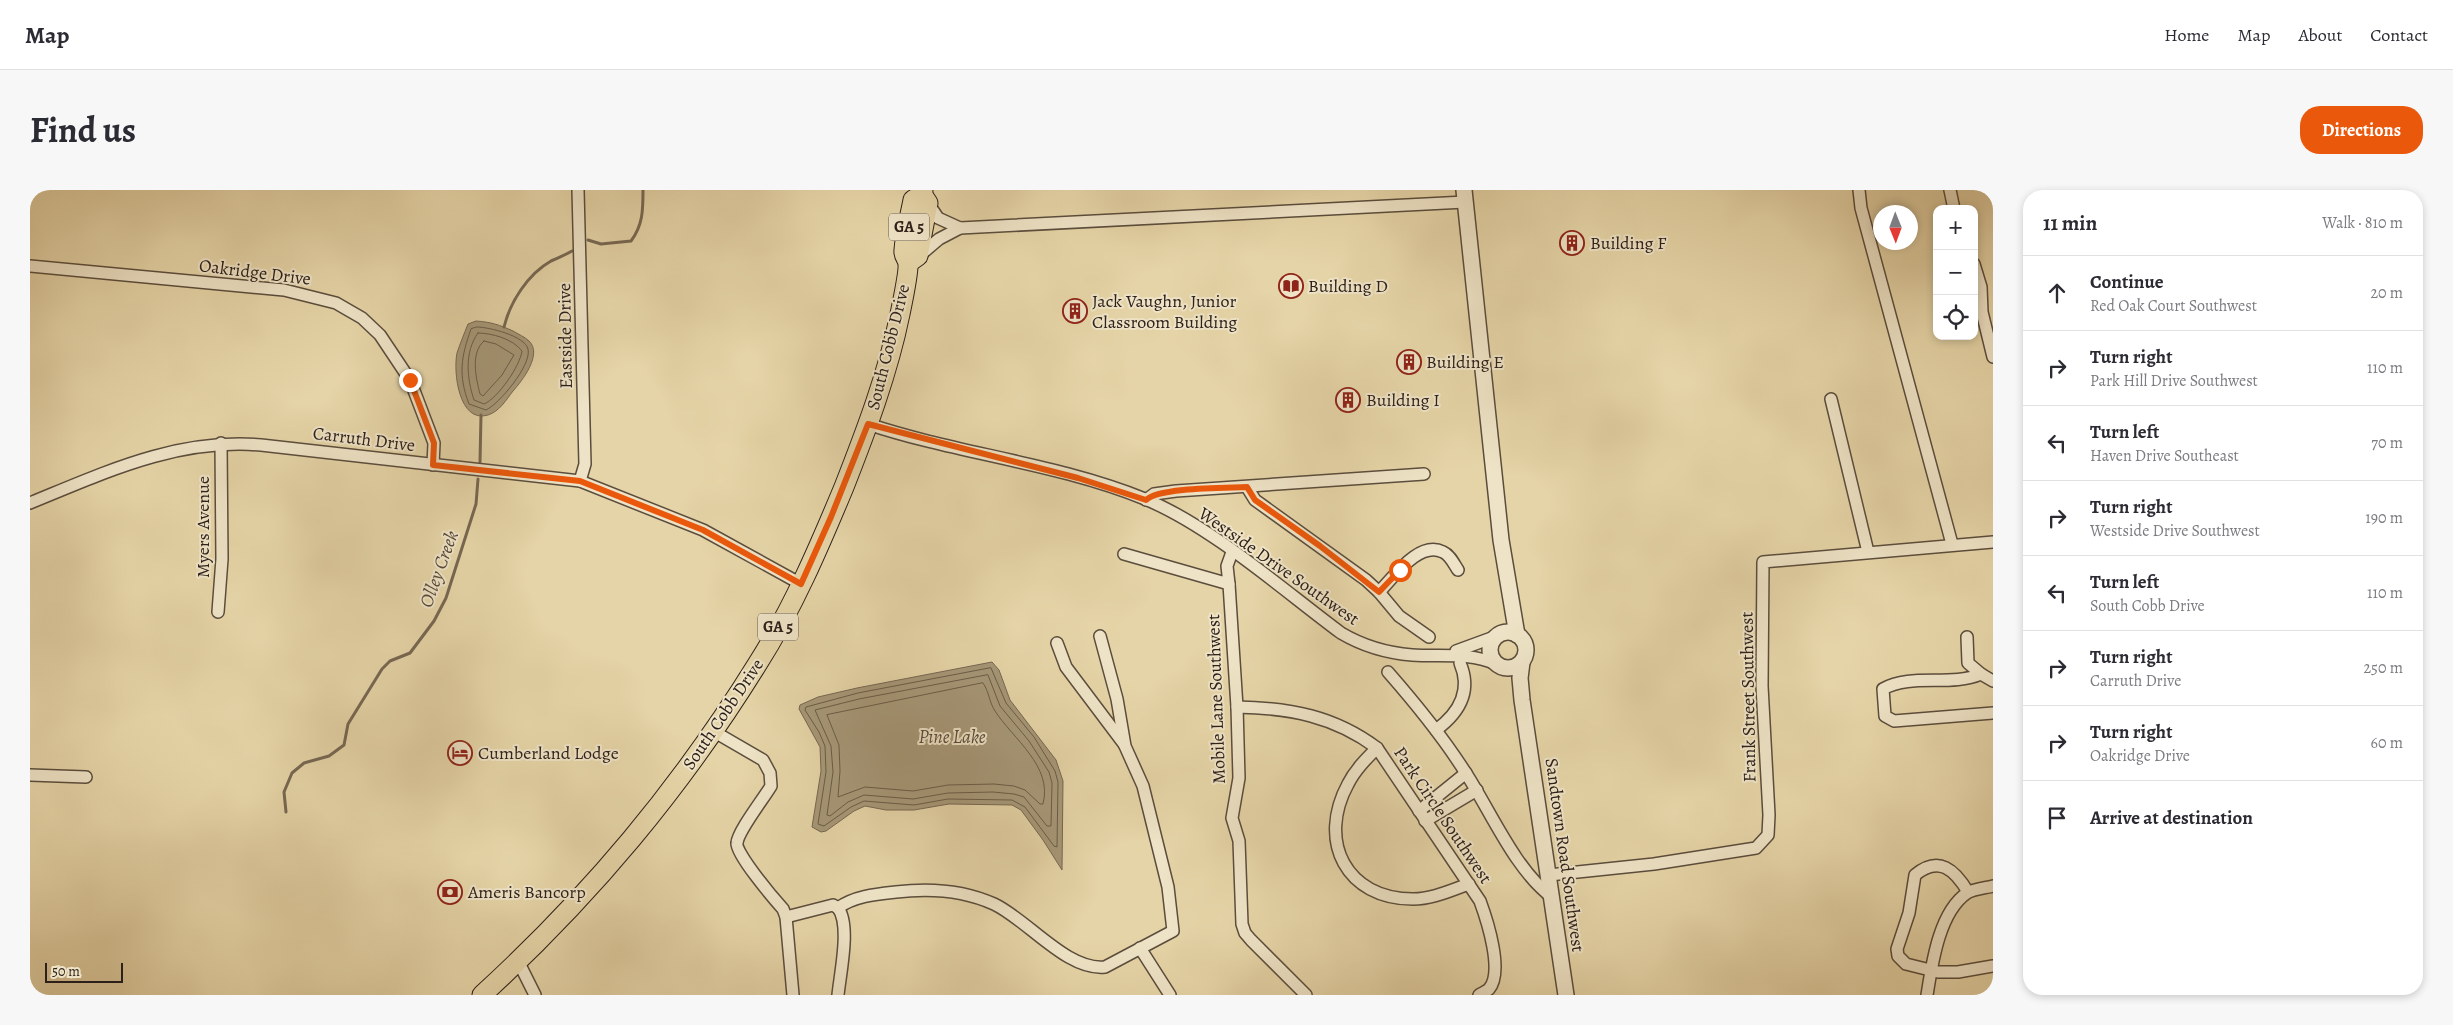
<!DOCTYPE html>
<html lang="en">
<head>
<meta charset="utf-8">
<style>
  body { margin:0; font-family:Alegreya,serif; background:#f7f7f7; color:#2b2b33 }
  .controls { position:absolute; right:15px; top:15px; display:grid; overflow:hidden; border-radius:10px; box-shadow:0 2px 8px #0003 }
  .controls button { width:45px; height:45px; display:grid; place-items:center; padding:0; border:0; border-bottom:1px solid #e1e1e2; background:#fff; color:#2b2b33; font:25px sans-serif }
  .compass { position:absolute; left:1843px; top:15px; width:45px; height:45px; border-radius:50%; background:#fff; box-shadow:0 2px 8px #0003; rotate:179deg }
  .scale { position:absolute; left:15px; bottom:12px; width:78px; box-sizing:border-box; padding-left:5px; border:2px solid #2d201a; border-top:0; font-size:14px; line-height:18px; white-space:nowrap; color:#2d201a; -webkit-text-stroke:4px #eee3c6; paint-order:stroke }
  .stop { position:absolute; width:15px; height:15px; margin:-11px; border:4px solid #ea580c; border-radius:50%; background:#fff }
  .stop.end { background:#ea580c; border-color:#fff; box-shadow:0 1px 5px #0008 }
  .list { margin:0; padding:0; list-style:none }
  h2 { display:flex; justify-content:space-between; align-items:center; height:65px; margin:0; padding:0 20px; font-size:21px }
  h2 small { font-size:16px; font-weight:400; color:#7c7c81 }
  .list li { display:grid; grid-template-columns:32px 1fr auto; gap:15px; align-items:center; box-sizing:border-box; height:75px; padding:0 20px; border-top:1px solid #e1e1e2 }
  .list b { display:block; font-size:19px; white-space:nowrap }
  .list p { margin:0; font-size:16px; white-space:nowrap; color:#7c7c81 }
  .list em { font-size:16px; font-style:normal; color:#7c7c81 }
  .icon { flex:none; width:28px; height:28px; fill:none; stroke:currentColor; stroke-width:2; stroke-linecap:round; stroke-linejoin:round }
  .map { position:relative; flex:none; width:1963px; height:805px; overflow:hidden; border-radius:20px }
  header { display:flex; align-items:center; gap:30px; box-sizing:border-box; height:70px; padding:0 25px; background:#fff; border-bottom:1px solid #e1e1e2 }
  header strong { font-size:24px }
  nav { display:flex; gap:28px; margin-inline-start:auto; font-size:18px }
  .intro { display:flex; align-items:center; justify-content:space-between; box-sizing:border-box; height:120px; padding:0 30px }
  h1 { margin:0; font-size:35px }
  .button { padding:12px 22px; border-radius:20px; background:#ea580c; color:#fff; font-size:18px; font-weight:700 }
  main { display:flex; gap:30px; padding:0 30px }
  aside { flex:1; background:#fff; border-radius:20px; box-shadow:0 2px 8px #0003 }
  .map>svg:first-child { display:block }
  .water { fill:#a69777; stroke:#766752 }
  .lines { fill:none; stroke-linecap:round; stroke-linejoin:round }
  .shore { stroke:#6a5c48; stroke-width:1 }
  .stream { stroke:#766752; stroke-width:3 }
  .minor-casing { stroke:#5b4d3d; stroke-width:14 }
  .tertiary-casing { stroke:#5b4d3d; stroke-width:18 }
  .primary-casing { stroke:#2d201a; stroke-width:21 }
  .minor { stroke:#eee3c6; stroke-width:11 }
  .tertiary { stroke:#eee3c6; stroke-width:15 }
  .primary { stroke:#e5d4a7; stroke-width:19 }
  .route { stroke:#ea580c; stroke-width:6 }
  .labels { text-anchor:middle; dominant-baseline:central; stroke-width:4; stroke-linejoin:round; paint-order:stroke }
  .shield { fill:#eee3c6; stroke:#675a4e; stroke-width:1 }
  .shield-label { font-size:16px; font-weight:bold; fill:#2d201a }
  .poi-label { font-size:18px; fill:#2d201a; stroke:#eee3c6; text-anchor:start }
  .street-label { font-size:18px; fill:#2d201a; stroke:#eee3c6 }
  .water-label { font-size:19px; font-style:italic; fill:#574a3b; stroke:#eee3c6 }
</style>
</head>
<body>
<header>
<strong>Map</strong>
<nav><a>Home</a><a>Map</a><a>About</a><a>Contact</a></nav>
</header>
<div class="intro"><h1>Find us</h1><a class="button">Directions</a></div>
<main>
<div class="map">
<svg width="1963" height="805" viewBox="0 0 1963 805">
  <rect width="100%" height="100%" fill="#e5d4a7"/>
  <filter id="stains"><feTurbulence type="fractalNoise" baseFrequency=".004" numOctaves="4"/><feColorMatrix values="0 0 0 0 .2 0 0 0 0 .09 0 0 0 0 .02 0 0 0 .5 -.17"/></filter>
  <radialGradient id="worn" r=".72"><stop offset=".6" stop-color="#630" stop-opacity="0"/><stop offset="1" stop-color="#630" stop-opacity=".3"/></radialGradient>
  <g class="water">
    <path d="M446 131C461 132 470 135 483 141 488 144 495 147 499 151 513 164 492 191 483 201 476 210 470 221 458 225 429 234 423 182 427 163 430 154 434 144 438 134Z"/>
    <polygon points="962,472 969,480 980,510 1026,570 1033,591 1032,680 1013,650 991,620 982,615 919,614 884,620 856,620 835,616 824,621 796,641 791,642 782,637 791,581 790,557 769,519 770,515 788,507 827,498"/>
  </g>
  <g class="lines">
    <g class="shore">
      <path d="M447 137C459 137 495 146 498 159 502 175 469 214 456 220L439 214C428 185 431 167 441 139Z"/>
      <path d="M448 143C462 143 483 149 492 161 490 176 468 208 454 214L444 210C437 189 434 162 448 143Z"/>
      <path d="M454 151 466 154 484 165 472 185 453 206 450 204C446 188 440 163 454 151Z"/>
      <polygon points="961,478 976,513 1004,547 1025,581 1028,592 1027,657 1024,656 995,617 982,610 918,609 884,615 834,611 821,617 794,636 788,634 796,582 795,556 789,542 775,520 776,517 828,503"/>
      <polygon points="958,485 970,516 999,551 1019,582 1022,593 1021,636 1017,636 994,607 984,604 963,602 918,603 883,609 834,605 818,612 800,626 797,625 803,582 801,556 785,520 829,509"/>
      <path d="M953 493C959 501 959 512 965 521 983 549 1023 576 1013 614H1010L995 600 984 596 964 594 918 595 883 601 835 597 808 607 810 581 809 555 797 525Z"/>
    </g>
    <g class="stream">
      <path d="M558 50 571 54 601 51C613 35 613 20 613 0"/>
      <path d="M474 137C480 112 498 84 521 71 528 68 535 65 542 61"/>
      <polyline points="450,272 451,225"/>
      <polyline points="256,622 254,602 262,583 274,573 299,566 314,555 318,534 352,479 360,471 380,463 404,431 416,408 446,314 448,289"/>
    </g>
    <defs>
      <g id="minor">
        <polyline points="548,0 555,274 550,291"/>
        <polyline points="1829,0 1831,18 1922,354"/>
        <polyline points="1920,0 1924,19"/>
        <polyline points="898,13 908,28 930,38"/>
        <polyline points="889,66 909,49 930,38 1435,12"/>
        <polyline points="1944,74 1951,97 1952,122 1963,167"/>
        <polyline points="0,76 254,100 306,113 332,128 350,145 380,190 404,253 403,275"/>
        <polyline points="1801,209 1838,362"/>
        <path d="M838 234C928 264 1026 273 1115 309 1181 336 1253 400 1311 443 1333 456 1357 463 1382 465 1411 467 1438 462 1466 474"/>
        <polyline points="1217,297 1225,310 1336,390 1349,402 1369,426 1399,447"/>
        <polyline points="1116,310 1124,304 1146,301 1394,284"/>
        <path d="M0 313C76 282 147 248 231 255L550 291 673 340 771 394"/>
        <polyline points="1094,364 1199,394 1197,376 1202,362"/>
        <polyline points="1199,394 1207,517 1209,588 1202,628 1209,651 1212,734 1215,743 1221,750 1276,805"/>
        <path d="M1349 402C1364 387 1389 350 1413 362 1420 365 1424 374 1428 380"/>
        <polyline points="188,422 192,369 191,253"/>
        <polyline points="1937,447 1938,473 1951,484"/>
        <polyline points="1027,453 1036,477 1094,554"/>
        <polyline points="1426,461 1467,446"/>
        <path d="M1358 482C1386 514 1414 548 1437 585 1462 624 1486 681 1523 708"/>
        <path d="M1963 491 1951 484C1920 497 1882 483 1853 499L1855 526 1864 531 1963 523"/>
        <path d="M1207 517C1260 518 1304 526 1347 558L1450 711C1457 730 1474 782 1459 799 1457 801 1452 803 1449 805"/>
        <path d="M1406 540C1429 523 1442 501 1430 473"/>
        <path d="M683 541 733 570 740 583 741 596C734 608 708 641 707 653 705 663 744 709 753 719L756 727 763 805"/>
        <path d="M1347 558C1336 569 1325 580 1318 594 1287 651 1316 709 1383 709 1403 709 1421 700 1439 694"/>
        <polyline points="0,585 56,587"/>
        <polyline points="1389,621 1436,583"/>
        <polyline points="1395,631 1447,600"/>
        <polyline points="1519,685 1624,674 1726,658 1738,645 1739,625 1732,496 1733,372 1963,352"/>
        <path d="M1938 702C1925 680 1909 665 1885 685L1879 723 1867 759 1868 766 1876 774 1908 782H1928L1963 776"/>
        <path d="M808 718C824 706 847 704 866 702 899 698 933 700 964 714 998 730 1037 781 1075 777L1143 741 1138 697 1113 596 1095 556 1087 509 1070 446"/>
        <path d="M808 718C821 735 810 784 808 805"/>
        <polyline points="756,727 803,715 808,718"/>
        <polyline points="1110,758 1140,805"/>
        <polyline points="488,771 505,805"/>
        <path d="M1897 805C1902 774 1909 722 1937 703 1943 699 1955 698 1963 696"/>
      </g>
      <g id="tertiary">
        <polyline points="1434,0 1471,350 1487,445"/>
        <circle cx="1478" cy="460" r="18"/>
        <polyline points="1492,472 1490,488 1492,510 1536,805"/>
      </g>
      <g id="primary">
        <polyline points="878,73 888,66 898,13 892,4"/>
        <path d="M452 805C561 705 650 599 728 473 763 418 789 357 814 297 836 241 858 183 870 124 872 114 879 82 878 73 877 68 873 66 874 60 875 44 880 26 883 10L892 4 893 0"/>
      </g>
    </defs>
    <use href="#minor" class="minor-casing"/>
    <use href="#tertiary" class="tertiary-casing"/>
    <use href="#primary" class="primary-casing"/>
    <use href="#minor" class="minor"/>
    <use href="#tertiary" class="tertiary"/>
    <use href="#primary" class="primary"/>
  </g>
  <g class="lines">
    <path class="route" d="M380 190 404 253 403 275 550 291 673 340 771 394 801 327 838 234 1048 288 1116 310C1128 297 1198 298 1217 297L1225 310 1290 356 1349 402 1370 380"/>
  </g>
  <defs>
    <symbol id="building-ring" viewBox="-11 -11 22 22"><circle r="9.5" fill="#eee3c6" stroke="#8f2418" stroke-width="1.5"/><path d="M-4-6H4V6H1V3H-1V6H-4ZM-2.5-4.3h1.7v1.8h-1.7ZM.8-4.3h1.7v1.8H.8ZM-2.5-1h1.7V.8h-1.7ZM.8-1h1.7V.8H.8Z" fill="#8f2418"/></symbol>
    <symbol id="library-ring" viewBox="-11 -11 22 22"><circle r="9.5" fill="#eee3c6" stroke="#8f2418" stroke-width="1.5"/><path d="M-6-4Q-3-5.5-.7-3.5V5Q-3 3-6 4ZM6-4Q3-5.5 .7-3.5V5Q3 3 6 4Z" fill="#8f2418"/></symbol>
    <symbol id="hotel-ring" viewBox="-11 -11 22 22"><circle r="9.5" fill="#eee3c6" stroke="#8f2418" stroke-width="1.5"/><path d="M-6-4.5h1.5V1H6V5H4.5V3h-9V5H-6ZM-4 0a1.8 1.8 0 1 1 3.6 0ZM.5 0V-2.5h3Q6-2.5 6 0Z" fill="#8f2418"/></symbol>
    <symbol id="bank-ring" viewBox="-11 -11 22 22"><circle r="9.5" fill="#eee3c6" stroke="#8f2418" stroke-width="1.5"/><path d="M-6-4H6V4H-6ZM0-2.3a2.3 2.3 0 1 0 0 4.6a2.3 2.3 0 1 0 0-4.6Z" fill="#8f2418"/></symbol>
  </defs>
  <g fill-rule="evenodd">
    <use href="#building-ring" x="1528" y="39" width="28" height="28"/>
    <use href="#library-ring" x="1247" y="82" width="28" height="28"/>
    <use href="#building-ring" x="1031" y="107" width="28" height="28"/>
    <use href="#building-ring" x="1365" y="158" width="28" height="28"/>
    <use href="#building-ring" x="1304" y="196" width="28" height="28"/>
    <use href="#hotel-ring" x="416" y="549" width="28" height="28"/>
    <use href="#bank-ring" x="406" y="688" width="28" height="28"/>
  </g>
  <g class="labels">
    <g class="shield">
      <rect x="859" y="23.5" width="40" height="27" rx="4"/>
      <rect x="728" y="423.5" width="40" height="27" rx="4"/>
    </g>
    <g class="shield-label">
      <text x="879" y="37">GA 5</text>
      <text x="748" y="437">GA 5</text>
    </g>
    <g class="poi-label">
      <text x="1560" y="53">Building F</text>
      <text x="1278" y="96">Building D</text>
      <text x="1062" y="111">Jack Vaughn, Junior<tspan x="1062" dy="21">Classroom Building</tspan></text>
      <text x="1396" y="172">Building E</text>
      <text x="1336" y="210">Building I</text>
      <text x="448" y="563">Cumberland Lodge</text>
      <text x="438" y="702">Ameris Bancorp</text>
    </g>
    <g class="street-label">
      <text transform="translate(225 82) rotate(7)">Oakridge Drive</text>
      <text transform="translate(535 146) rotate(-91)">Eastside Drive</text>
      <text transform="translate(858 157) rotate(-76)">South Cobb Drive</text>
      <text transform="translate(334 249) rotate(7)">Carruth Drive</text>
      <text transform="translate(173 337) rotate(-90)">Myers Avenue</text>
      <text transform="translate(1249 376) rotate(35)">Westside Drive Southwest</text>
      <text transform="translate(1718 507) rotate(-91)">Frank Street Southwest</text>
      <text transform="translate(1186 509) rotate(-92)">Mobile Lane Southwest</text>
      <text transform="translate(693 524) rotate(-56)">South Cobb Drive</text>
      <text transform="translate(1413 625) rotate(56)">Park Circle Southwest</text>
      <text transform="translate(1535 665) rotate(82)">Sandtown Road Southwest</text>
    </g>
    <g class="water-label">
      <text transform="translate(409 379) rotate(-70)">Olley Creek</text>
      <text x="922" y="547">Pine Lake</text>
    </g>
  </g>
  <rect width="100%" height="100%" filter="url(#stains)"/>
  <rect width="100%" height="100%" fill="url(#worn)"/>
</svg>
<div class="controls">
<button>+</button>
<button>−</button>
<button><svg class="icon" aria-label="locate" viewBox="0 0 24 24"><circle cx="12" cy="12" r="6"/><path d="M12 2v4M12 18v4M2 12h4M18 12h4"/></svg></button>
</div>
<svg class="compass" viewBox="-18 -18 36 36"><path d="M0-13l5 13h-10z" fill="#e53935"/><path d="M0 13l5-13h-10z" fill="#7c7c81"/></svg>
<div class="scale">50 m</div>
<div class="stop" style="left:1370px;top:380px"></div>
<div class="stop end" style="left:380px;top:190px"></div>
</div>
<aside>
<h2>11 min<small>Walk · 810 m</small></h2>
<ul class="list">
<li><svg class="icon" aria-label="ahead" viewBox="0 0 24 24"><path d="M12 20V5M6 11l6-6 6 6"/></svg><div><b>Continue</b><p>Red Oak Court Southwest</p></div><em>20 m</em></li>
<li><svg class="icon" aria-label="right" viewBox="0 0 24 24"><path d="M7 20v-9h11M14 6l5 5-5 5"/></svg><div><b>Turn right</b><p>Park Hill Drive Southwest</p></div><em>110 m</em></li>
<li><svg class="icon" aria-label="left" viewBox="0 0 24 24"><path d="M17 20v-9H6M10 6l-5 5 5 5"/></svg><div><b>Turn left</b><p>Haven Drive Southeast</p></div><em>70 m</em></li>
<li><svg class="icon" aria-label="right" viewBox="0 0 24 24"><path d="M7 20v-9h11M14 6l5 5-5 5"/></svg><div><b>Turn right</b><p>Westside Drive Southwest</p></div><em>190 m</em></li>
<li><svg class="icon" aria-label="left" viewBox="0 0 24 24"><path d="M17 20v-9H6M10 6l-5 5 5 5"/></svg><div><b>Turn left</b><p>South Cobb Drive</p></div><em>110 m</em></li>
<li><svg class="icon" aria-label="right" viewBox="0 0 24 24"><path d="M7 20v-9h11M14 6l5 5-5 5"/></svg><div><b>Turn right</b><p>Carruth Drive</p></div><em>250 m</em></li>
<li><svg class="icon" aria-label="right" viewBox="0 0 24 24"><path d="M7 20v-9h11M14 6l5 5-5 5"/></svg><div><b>Turn right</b><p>Oakridge Drive</p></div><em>60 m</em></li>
<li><svg class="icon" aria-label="arrive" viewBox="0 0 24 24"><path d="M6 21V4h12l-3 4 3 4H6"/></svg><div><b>Arrive at destination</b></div></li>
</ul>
</aside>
</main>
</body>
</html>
